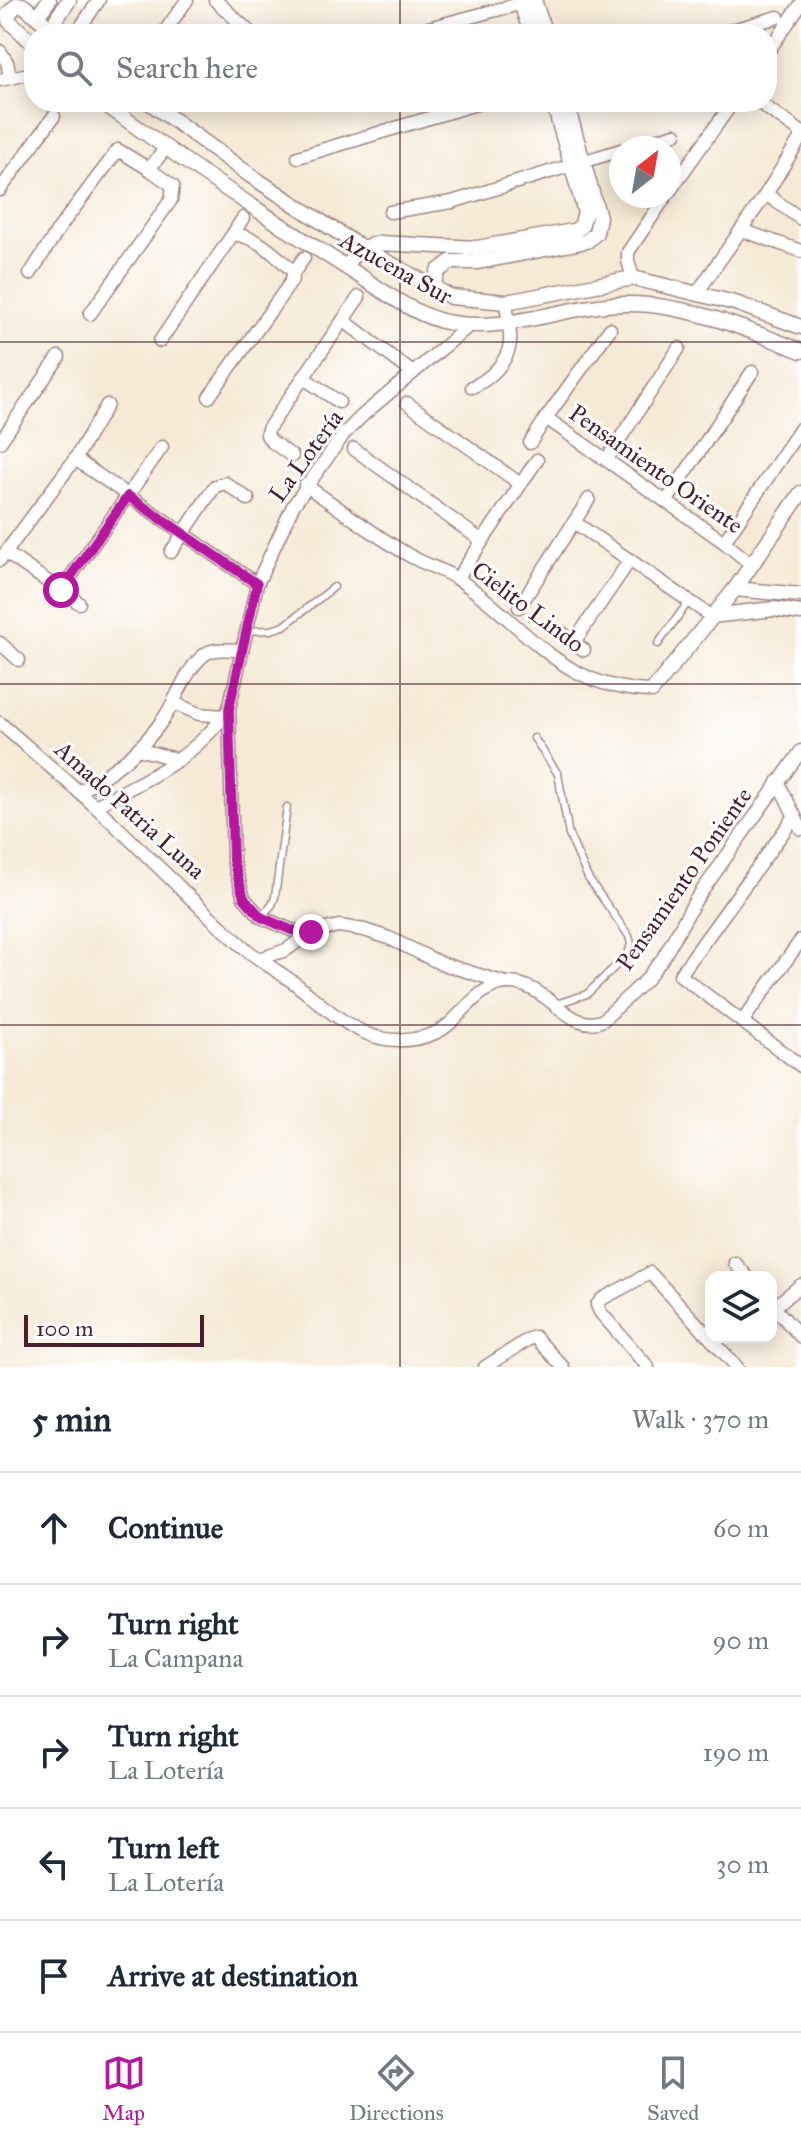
<!DOCTYPE html>
<html lang="en">
<head>
<meta charset="utf-8">
<style>
  body { margin:0; font-family:"IM FELL Great Primer",serif; background:#f2f2f3; color:#1f2937 }
  .controls { position:absolute; right:24px; bottom:24px; display:grid; overflow:hidden; border-radius:16px; box-shadow:0 4px 20px #0003 }
  .controls button { width:72px; height:72px; display:grid; place-items:center; padding:0; border:0; border-bottom:2px solid #e0e1e3; background:#fff; color:#1f2937; font:40px sans-serif }
  .compass { position:absolute; left:609px; top:136px; width:72px; height:72px; border-radius:50%; background:#fff; box-shadow:0 4px 20px #0003; rotate:31deg }
  .scale { position:absolute; left:24px; bottom:20px; width:180px; box-sizing:border-box; padding-left:8px; border:4px solid #4a1f2b; border-top:0; font-size:22px; line-height:28px; white-space:nowrap; color:#4a1f2b; -webkit-text-stroke:6px #fff; paint-order:stroke }
  .stop { position:absolute; width:24px; height:24px; margin:-18px; border:6px solid #b5179e; border-radius:50%; background:#fff }
  .stop.end { background:#b5179e; border-color:#fff; box-shadow:0 2px 8px #0008 }
  .list { margin:0; padding:0; list-style:none }
  h2 { display:flex; justify-content:space-between; align-items:center; height:104px; margin:0; padding:0 32px; font-size:34px }
  h2 small { font-size:26px; font-weight:400; color:#747a83 }
  .list li { display:grid; grid-template-columns:52px 1fr auto; gap:24px; align-items:center; box-sizing:border-box; height:112px; padding:0 32px; border-top:2px solid #e0e1e3 }
  .list b { display:block; font-size:30px; white-space:nowrap }
  .list p { margin:0; font-size:26px; white-space:nowrap; color:#747a83 }
  .list em { font-size:26px; font-style:normal; color:#747a83 }
  .icon { flex:none; width:44px; height:44px; fill:none; stroke:currentColor; stroke-width:2; stroke-linecap:round; stroke-linejoin:round }
  .map { position:relative; flex:none; width:801px; height:1367px; overflow:hidden }
  .search { position:absolute; background:#fff; box-shadow:0 4px 20px #0003; left:24px; right:24px; top:24px; height:88px; display:flex; align-items:center; gap:20px; box-sizing:border-box; padding:0 28px; border-radius:32px; color:#747a83; font-size:30px }
  .sheet { height:664px; background:#fff }
  nav { display:flex; justify-content:space-around; align-items:center; box-sizing:border-box; height:112px; border-top:2px solid #e0e1e3; background:#fff; font-size:22px; color:#747a83 }
  nav a { display:grid; justify-items:center; gap:4px }
  nav .on { color:#b5179e }
  .map>svg:first-child { display:block }
  .lines { fill:none; stroke-linecap:round; stroke-linejoin:round }
  .service-casing { stroke:#a08480; stroke-width:9 }
  .minor-casing { stroke:#a08480; stroke-width:15 }
  .tertiary-casing { stroke:#a08480; stroke-width:17 }
  .service { stroke:#fff; stroke-width:6 }
  .minor { stroke:#fff; stroke-width:12 }
  .tertiary { stroke:#fff; stroke-width:14 }
  .route { stroke:#b5179e; stroke-width:10 }
  .grid { fill:none; stroke:#4a1f2b; stroke-width:2; stroke-opacity:0.55 }
  .labels { text-anchor:middle; dominant-baseline:central; stroke-width:6; stroke-linejoin:round; paint-order:stroke }
  .street-label { font-size:24px; fill:#4a1f2b; stroke:#fff }
</style>
</head>
<body>
<div class="map">
<svg width="801" height="1367" viewBox="0 0 801 1367">
  <rect width="100%" height="100%" fill="#fff"/>
  <filter id="ink" filterUnits="userSpaceOnUse"><feTurbulence type="fractalNoise" baseFrequency=".0125" numOctaves="2"/><feDisplacementMap in="SourceGraphic" scale="16" xChannelSelector="R" yChannelSelector="G"/><feConvolveMatrix kernelMatrix="1 2 1 2 8 2 1 2 1" color-interpolation-filters="sRGB"/></filter>
  <filter id="wash" filterUnits="userSpaceOnUse"><feTurbulence type="fractalNoise" baseFrequency=".006" numOctaves="4" result="noise"/><feDisplacementMap in="SourceGraphic" scale="32" xChannelSelector="R" yChannelSelector="G"/><feGaussianBlur stdDeviation="1.8" result="paint"/><feColorMatrix in="noise" values="0 0 0 0 0 0 0 0 0 0 0 0 0 0 0 0 0 1.4 0 .05"/><feComposite in="paint" operator="in"/></filter>
  <g filter="url(#wash)">
    <rect width="100%" height="100%" fill="#f5ead5"/>
  </g>
  <g filter="url(#ink)">
    <g class="lines">
      <defs>
        <g id="service">
          <polyline points="246,631 271,630 284,626 334,587"/>
          <polyline points="658,644 689,601"/>
          <polyline points="534,738 558,774 569,835 588,878 629,936 631,944 628,954 587,994 556,1004"/>
          <polyline points="261,917 272,905 275,897 287,807"/>
        </g>
        <g id="minor">
          <polyline points="215,0 252,34"/>
          <polyline points="80,28 99,0"/>
          <polyline points="163,34 187,0"/>
          <polyline points="406,34 527,2"/>
          <polyline points="718,34 778,17"/>
          <polyline points="0,51 7,62 10,77"/>
          <polyline points="767,53 801,4"/>
          <polyline points="0,80 34,73"/>
          <polyline points="758,102 801,132"/>
          <polyline points="629,148 675,134"/>
          <polyline points="298,157 483,102"/>
          <polyline points="0,190 54,116"/>
          <polyline points="669,192 733,102"/>
          <polyline points="766,194 801,219"/>
          <polyline points="390,212 452,202 621,150"/>
          <polyline points="741,230 801,251"/>
          <polyline points="233,234 243,218"/>
          <polyline points="345,266 362,248"/>
          <polyline points="294,272 304,258"/>
          <polyline points="30,274 60,227 118,150 149,169"/>
          <polyline points="633,278 628,261 628,252 666,196"/>
          <polyline points="697,293 766,194 801,137"/>
          <polyline points="90,314 171,200 173,186 149,169 166,148"/>
          <polyline points="343,320 413,373"/>
          <polyline points="470,325 363,415 344,434 293,506 257,584 229,709 233,861 244,898 261,917 291,930 311,932 339,926 364,930 389,938 440,963 505,983"/>
          <polyline points="610,329 546,418 724,542 752,565"/>
          <path d="M160 341 233 234C259 237 275 255 294 272L291 282 209 397"/>
          <polyline points="304,378 339,402"/>
          <path d="M472 387C489 380 508 362 510 343 511 330 507 315 506 302"/>
          <polyline points="407,403 519,483"/>
          <polyline points="0,442 59,357"/>
          <polyline points="530,443 546,418"/>
          <polyline points="354,449 481,540"/>
          <polyline points="292,456 271,441 267,435 268,429 359,297"/>
          <polyline points="75,459 257,584"/>
          <polyline points="607,459 679,348"/>
          <path d="M305 485C341 509 375 536 412 557 428 566 446 571 461 581 528 627 560 689 652 691"/>
          <polyline points="666,502 752,372"/>
          <polyline points="574,522 711,616"/>
          <polyline points="724,542 801,428"/>
          <polyline points="171,552 215,486 225,483 248,499"/>
          <polyline points="6,553 79,603"/>
          <polyline points="0,560 75,459 107,405"/>
          <polyline points="457,579 537,460"/>
          <polyline points="61,590 162,447"/>
          <polyline points="519,607 589,499"/>
          <polyline points="561,632 584,650"/>
          <polyline points="574,642 630,560"/>
          <polyline points="0,643 19,660"/>
          <polyline points="174,703 199,714 224,716"/>
          <path d="M0 723C32 751 65 779 96 807 147 854 195 905 247 950 263 963 281 973 297 985 325 1007 358 1040 397 1040 413 1041 435 1036 448 1025 466 1010 481 985 506 983 547 980 569 1036 603 1020L645 981 663 958 695 901 801 751"/>
          <polyline points="138,749 179,760"/>
          <polyline points="778,782 801,829"/>
          <path d="M79 792C112 772 142 751 164 718 177 699 186 669 204 655 214 647 229 650 241 650"/>
          <path d="M95 806C146 780 195 758 229 709"/>
          <polyline points="795,816 680,975 801,1066"/>
          <polyline points="259,959 286,950 311,932"/>
          <polyline points="742,1022 801,940"/>
          <polyline points="735,1263 747,1277"/>
          <polyline points="771,1304 801,1337"/>
          <polyline points="774,1307 801,1285"/>
          <polyline points="485,1367 529,1339 535,1337 563,1367"/>
          <polyline points="648,1367 600,1312 597,1305 602,1299 650,1273 737,1367"/>
        </g>
        <g id="tertiary">
          <polyline points="520,0 531,34"/>
          <polyline points="534,0 545,34"/>
          <polyline points="37,17 49,0"/>
          <polyline points="52,30 57,18 69,0"/>
          <polyline points="34,44 9,21 8,14 18,4 24,6 57,34"/>
          <path d="M102 102C183 161 265 216 349 269 380 288 415 317 451 323 510 333 567 304 626 304 685 303 747 329 801 351"/>
          <polyline points="149,102 251,176 362,248 451,297 506,302 633,278 735,303 801,327"/>
          <polyline points="362,248 379,243 477,248 573,231 581,227 585,212 553,102"/>
          <polyline points="432,288 438,271 450,262 478,262 587,241 596,233 599,217 566,102"/>
          <polyline points="735,589 801,595"/>
          <polyline points="711,616 774,609 801,613"/>
          <polyline points="652,691 735,589 801,493"/>
        </g>
      </defs>
      <use href="#service" class="service-casing"/>
      <use href="#minor" class="minor-casing"/>
      <use href="#tertiary" class="tertiary-casing"/>
      <use href="#service" class="service"/>
      <use href="#minor" class="minor"/>
      <use href="#tertiary" class="tertiary"/>
    </g>
  </g>
  <g class="lines" filter="url(#ink)">
    <polyline class="route" points="61,590 128,496 257,584 229,709 233,861 244,898 261,917 291,930 311,932"/>
  </g>
  <path class="grid" d="M400 0V34M400 102V1367M0 342H801M0 684H801M0 1025H801"/>
  <g class="labels">
    <g class="street-label">
      <text transform="translate(396 268) rotate(29)">Azucena Sur</text>
      <text transform="translate(306 456) rotate(-54)">La Lotería</text>
      <text transform="translate(656 469) rotate(35)">Pensamiento Oriente</text>
      <text transform="translate(528 607) rotate(37)">Cielito Lindo</text>
      <text transform="translate(130 810) rotate(42)">Amado Patria Luna</text>
      <text transform="translate(684 879) rotate(-55)">Pensamiento Poniente</text>
    </g>
  </g>
</svg>
<div class="controls">
<button><svg class="icon" aria-label="layers" viewBox="0 0 24 24"><path d="M12 4l9 5-9 5-9-5zM3 14l9 5 9-5"/></svg></button>
</div>
<svg class="compass" viewBox="-18 -18 36 36"><path d="M0-13l5 13h-10z" fill="#e53935"/><path d="M0 13l5-13h-10z" fill="#747a83"/></svg>
<div class="scale">100 m</div>
<div class="stop" style="left:61px;top:590px"></div>
<div class="stop end" style="left:311px;top:932px"></div>
<div class="search"><svg class="icon" aria-label="search" viewBox="0 0 24 24"><circle cx="10" cy="10" r="6"/><path d="M15 15l6 6"/></svg>Search here</div>
</div>
<section class="sheet">
<h2>5 min<small>Walk · 370 m</small></h2>
<ul class="list">
<li><svg class="icon" aria-label="ahead" viewBox="0 0 24 24"><path d="M12 20V5M6 11l6-6 6 6"/></svg><div><b>Continue</b></div><em>60 m</em></li>
<li><svg class="icon" aria-label="right" viewBox="0 0 24 24"><path d="M7 20v-9h11M14 6l5 5-5 5"/></svg><div><b>Turn right</b><p>La Campana</p></div><em>90 m</em></li>
<li><svg class="icon" aria-label="right" viewBox="0 0 24 24"><path d="M7 20v-9h11M14 6l5 5-5 5"/></svg><div><b>Turn right</b><p>La Lotería</p></div><em>190 m</em></li>
<li><svg class="icon" aria-label="left" viewBox="0 0 24 24"><path d="M17 20v-9H6M10 6l-5 5 5 5"/></svg><div><b>Turn left</b><p>La Lotería</p></div><em>30 m</em></li>
<li><svg class="icon" aria-label="arrive" viewBox="0 0 24 24"><path d="M6 21V4h12l-3 4 3 4H6"/></svg><div><b>Arrive at destination</b></div></li>
</ul>
</section>
<nav>
<a class="on"><svg class="icon" aria-label="map" viewBox="0 0 24 24"><path d="M3 6l6-2 6 2 6-2v14l-6 2-6-2-6 2zM9 4v14M15 6v14"/></svg>Map</a>
<a><svg class="icon" aria-label="directions" viewBox="0 0 24 24"><path d="M12 3l9 9-9 9-9-9zM9 14v-3h6M13 9l2 2-2 2"/></svg>Directions</a>
<a><svg class="icon" aria-label="saved" viewBox="0 0 24 24"><path d="M7 4h10v16l-5-4-5 4z"/></svg>Saved</a>
</nav>
</body>
</html>
